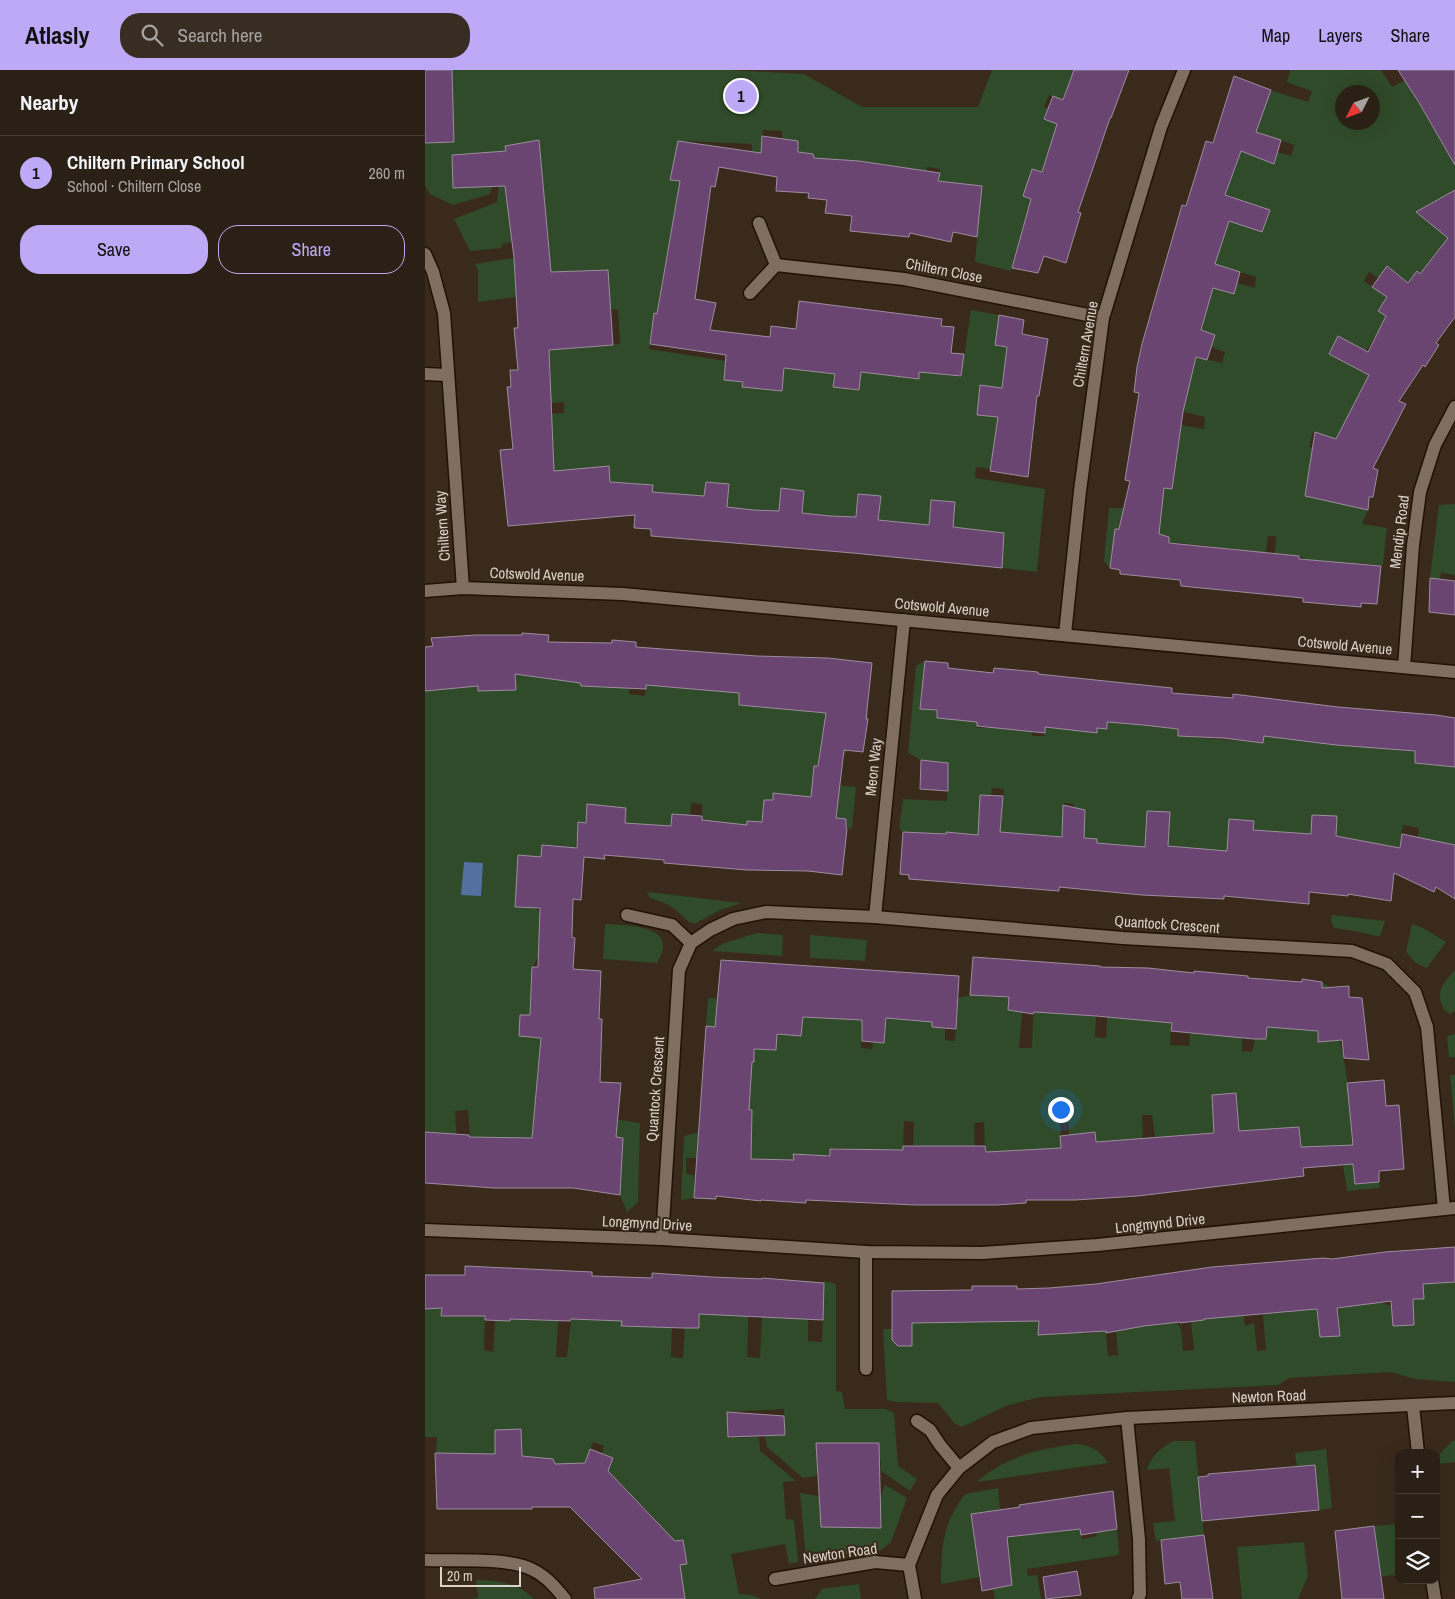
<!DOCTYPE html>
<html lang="en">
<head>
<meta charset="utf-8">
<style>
  body { margin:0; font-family:"Archivo Narrow",sans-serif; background:#372d22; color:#f1f3f6 }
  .controls { position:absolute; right:15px; bottom:15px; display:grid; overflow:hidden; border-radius:10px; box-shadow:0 5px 20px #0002 }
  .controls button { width:45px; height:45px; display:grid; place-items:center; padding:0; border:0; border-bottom:1px solid #473e34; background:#2b2015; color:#f1f3f6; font:25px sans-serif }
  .compass { position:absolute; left:910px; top:15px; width:45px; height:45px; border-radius:50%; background:#2b2015; box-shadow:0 5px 20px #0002; rotate:228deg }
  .scale { position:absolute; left:15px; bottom:12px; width:81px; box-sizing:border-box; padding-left:5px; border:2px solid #dad1c8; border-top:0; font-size:14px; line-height:18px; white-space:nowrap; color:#dad1c8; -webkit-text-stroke:4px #392a1c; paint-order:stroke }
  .you { position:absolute; left:635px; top:1039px; width:18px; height:18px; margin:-12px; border:4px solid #fff; border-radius:50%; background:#1a73e8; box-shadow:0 0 0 8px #1a73e833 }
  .badge { display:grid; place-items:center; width:32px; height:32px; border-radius:50%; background:#bda9f5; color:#111; font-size:16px; font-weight:700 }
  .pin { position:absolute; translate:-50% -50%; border:2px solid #fff; box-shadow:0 1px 5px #0006 }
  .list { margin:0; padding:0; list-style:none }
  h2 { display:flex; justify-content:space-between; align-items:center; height:65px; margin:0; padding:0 20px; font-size:21px }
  h2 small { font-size:16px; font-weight:400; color:#a6a3a0 }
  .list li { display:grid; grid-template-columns:32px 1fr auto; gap:15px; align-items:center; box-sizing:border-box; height:75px; padding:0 20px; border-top:1px solid #473e34 }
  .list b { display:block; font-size:19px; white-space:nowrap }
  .list p { margin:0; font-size:16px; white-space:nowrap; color:#a6a3a0 }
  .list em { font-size:16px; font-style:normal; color:#a6a3a0 }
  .actions { display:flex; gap:10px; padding:15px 20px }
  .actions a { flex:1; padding:11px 0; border:1px solid #bda9f5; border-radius:20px; text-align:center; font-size:18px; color:#bda9f5 }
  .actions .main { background:#bda9f5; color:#111 }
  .icon { flex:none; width:28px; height:28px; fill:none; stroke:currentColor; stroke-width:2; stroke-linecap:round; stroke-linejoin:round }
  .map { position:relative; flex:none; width:1030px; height:1529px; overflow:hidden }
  header { display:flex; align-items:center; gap:30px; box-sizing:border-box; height:70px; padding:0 25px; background:#bda9f5; color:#111 }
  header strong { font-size:24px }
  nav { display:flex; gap:28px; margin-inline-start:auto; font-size:18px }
  .search { width:350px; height:45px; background:#372d22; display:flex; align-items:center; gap:12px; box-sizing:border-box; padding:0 18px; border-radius:20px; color:#a6a3a0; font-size:19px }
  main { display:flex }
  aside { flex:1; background:#2b2015 }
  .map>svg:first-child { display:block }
  .green { fill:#304b29; fill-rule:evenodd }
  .water { fill:#5470a0 }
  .building { fill:#6a4571; stroke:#9c8d9f }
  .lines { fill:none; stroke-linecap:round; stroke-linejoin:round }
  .minor-casing { stroke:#1f1206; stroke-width:15 }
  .minor { stroke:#806f60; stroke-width:12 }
  .labels { text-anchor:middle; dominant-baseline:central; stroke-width:4; stroke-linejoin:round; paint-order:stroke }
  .street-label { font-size:15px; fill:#dad1c8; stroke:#392a1c }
</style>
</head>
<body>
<header>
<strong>Atlasly</strong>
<div class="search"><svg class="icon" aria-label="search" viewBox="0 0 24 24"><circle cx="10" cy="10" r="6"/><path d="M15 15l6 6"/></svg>Search here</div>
<nav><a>Map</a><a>Layers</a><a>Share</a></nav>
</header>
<main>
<aside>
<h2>Nearby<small></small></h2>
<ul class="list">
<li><span class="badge">1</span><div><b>Chiltern Primary School</b><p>School · Chiltern Close</p></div><em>260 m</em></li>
</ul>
<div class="actions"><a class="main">Save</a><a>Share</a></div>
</aside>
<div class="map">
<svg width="1030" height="1529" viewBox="0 0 1030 1529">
  <rect width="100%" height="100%" fill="#392a1c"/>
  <g class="green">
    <polygon points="27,0 302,0 379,4 437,37 553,37 567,0 649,0 646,33 624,25 619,37 623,38 620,49 642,57 617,102 607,99 598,126 616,132 596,166 586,201 550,192 557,116 531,113 513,116 515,99 502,97 501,106 430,92 389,88 388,84 373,83 373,71 357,69 357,61 338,60 335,93 326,92 327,74 262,71 246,110 255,111 236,217 271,223 244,246 229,243 224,279 301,291 317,312 317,317 359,298 396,302 411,292 408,317 434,320 436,299 467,306 493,309 495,293 513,304 536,307 546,240 574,245 570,275 582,277 577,318 555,316 552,345 573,347 566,399 551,397 550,408 620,419 612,502 577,498 579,463 528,457 529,432 506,430 504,455 453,450 456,426 433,424 431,448 377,444 379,421 356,419 354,443 302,438 304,414 281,412 278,436 227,422 227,415 203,414 187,431 184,397 125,422 126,344 139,343 139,332 104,335 103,315 126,312 124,280 195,274 193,240 186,239 183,200 143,201 144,224 128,225 114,70 81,76 82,94 67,116 65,124 28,135 5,124 0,116 0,73 29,72"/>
    <path d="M864 0H956L967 17 980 10 1022 82 1030 78V121L992 142 1004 153 1011 148 1030 174 1000 208 992 201 984 213 962 197 953 208 944 202 939 211 962 227 953 241 973 254 964 270 952 263 941 281 913 266 904 284 944 305 935 322 939 325 931 330 912 369 888 362 884 377 897 379 883 409 880 425 943 439 937 454 962 458 958 495 883 490 874 486 850 484 851 466H843L840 489 824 481 801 478 800 485 786 484V476L744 472V466L725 462 690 459 685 498 679 491 684 438H700L738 428 739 418 747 419 752 383 750 354 779 359 780 347 752 340 771 287 797 293 800 282 786 277 776 260 788 218 809 224 812 213 830 218 831 207 775 189 804 151 837 162 844 140 800 124 815 82H852L866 86 869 75 831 61 845 20 883 32 887 21 862 12 865 1ZM918 22H948V52H918Z"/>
    <polygon points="74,115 80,115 87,172 77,174 77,178 45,181 29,149 72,132"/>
    <polygon points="89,188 91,227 53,232 53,201 50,194"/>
    <polygon points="1030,434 1030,505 1016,503 1015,510 1005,508 1014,435"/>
    <polygon points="500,591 495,639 512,640 512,648 524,649 553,643 552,658 563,658 565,643 608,647 607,666 619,666 621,652 645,660 671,663 672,658 682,659 682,652 753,659 753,666 838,673 839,666 990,682 990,693 1030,697 1030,778 993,767 994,758 978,755 975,778 949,773 947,787 911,772 912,746 887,745 886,773 827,775 829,751 802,790 743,778 744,742 722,741 720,777 690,774 671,780 672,769 659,768 648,734 639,733 637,767 615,765 587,776 588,763 575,762 579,719 567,718 566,726 555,725 553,765 522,762 521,769 502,763 478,762 474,759 478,729 522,731 523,693 496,690 483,683 491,596"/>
    <path d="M90 602 155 612 156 616 173 617 205 611 204 624 220 626 221 615 314 623V635H327L384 629 383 642 398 643 425 636 442 638 443 649 425 648 422 681 419 684 395 681 393 696H389L387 721 409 723 410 715 431 717 427 759C398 755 377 727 349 723L348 730H339L337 752 322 759 277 750V734L266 733 265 748 262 745 247 744 246 756 200 755 201 738 162 735 161 753 153 752 152 769 150 778 118 775 116 787 93 785 90 837 111 838 115 843 113 888 107 897 106 915 139 947 95 945 94 966 119 968 110 1068 63 1077 62 1067H45L43 1040 30 1041 32 1074 16 1063 0 1062V621L30 606 31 618 53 616 54 621 90 620Z"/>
    <path d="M222 822 316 833 295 840 269 854C261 851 258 846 252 841 244 834 235 831 225 828Z"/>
    <polygon points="907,845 960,851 955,866 951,866 935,862 909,858 906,851"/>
    <path d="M180 854C195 855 241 854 238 878 238 883 234 888 232 893L178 889Z"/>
    <polygon points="987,854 998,858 1021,872 1002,898 991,893 981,882"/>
    <polygon points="332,863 358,865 357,886 287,881 299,873"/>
    <polygon points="385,865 442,870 440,891 385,888"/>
    <path d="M1030 900V941L1025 944 1019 940C1010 920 1017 915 1030 900Z"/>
    <path d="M897 912 904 917 907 952 892 954 893 971 914 970C924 1002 924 1036 927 1068L938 1067 927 1086 930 1114 954 1112 955 1118 922 1121 918 1095 904 1096 901 1076 876 1078 874 1057 859 1058 827 1073 825 1060 730 1067 727 1045H717L718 1067 709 1071 671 1073 669 1062 653 1064 654 1075 644 1076V1053H635L637 1091 597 1080 560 1082 559 1052 549 1053 550 1081 488 1075 489 1052 479 1051 478 1080 419 1091V1078H406L405 1089 384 1085 369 1084V1090L306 1088 295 1069 273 1068 272 1088H261V1104L269 1105V1128L256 1130 259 1066 308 1053H327V1040H310L316 992H329V979L351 980 352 972 322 970 305 958 281 956 283 928 298 929 376 966 378 945 437 950 436 978 447 979 448 972 459 973 462 948 475 949 476 939 508 942 520 958V970L530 971 533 928 545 925 584 928 583 940 597 942 594 978H607L609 928 671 946 670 967 681 968 683 932 692 933 691 948 746 953 745 975 764 976 765 963 791 966 793 954 818 956 817 981 827 982 830 968 842 957 895 935Z"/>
    <polygon points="1030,964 1030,987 1024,987 1022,966"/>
    <polygon points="1025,1005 1030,1005 1030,1060"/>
    <polygon points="189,1049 215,1053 213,1132 202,1142 195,1125 198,1068 180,1067"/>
    <polygon points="399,1211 411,1214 411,1321 417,1322 420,1339 460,1339 469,1343 473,1396 492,1409 485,1421 456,1401 454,1373 393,1401 391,1406 378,1408 342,1377 340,1366 360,1365 359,1339 302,1342 303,1368 334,1367 335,1381 371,1411 358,1412 361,1449 369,1450 373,1492 364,1494 360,1474 306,1484 314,1524 326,1525 337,1529 260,1529 244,1496 262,1494 258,1470 242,1472 231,1450 192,1410 171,1433 188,1388 177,1383 179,1376 168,1372 156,1405 142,1394 130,1394 97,1401 96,1359 70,1360 70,1395 40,1383 11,1383 12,1367 0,1367 0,1239 17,1238 17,1246 33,1246 34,1239 60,1240 59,1280 68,1282 70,1251 85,1251 85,1234 103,1235 104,1250 133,1251 131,1287 142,1287 146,1249 184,1251 198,1237 197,1256 247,1256 246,1287 258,1288 260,1257 274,1244 285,1244 324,1227 322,1287 335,1288 337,1247 383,1249 383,1271 397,1272"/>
    <polygon points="1030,1212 1030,1312 990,1309 965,1302 864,1308 853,1315 615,1327 581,1336 537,1357 529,1353 513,1333 472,1332 462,1330 458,1259 467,1259 467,1270 473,1276 481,1276 487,1271 487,1252 614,1251 613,1265 625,1265 625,1257 655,1247 657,1264 675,1262 672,1232 678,1231 683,1286 693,1285 691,1261 746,1243 756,1259 758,1281 769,1280 766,1252 779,1250 779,1237 819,1245 820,1256 829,1253 832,1281 841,1280 838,1244 865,1242 864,1228 875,1227 876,1241 891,1239 895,1267 915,1266 913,1238 955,1232 966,1236 968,1256 989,1255 988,1229 999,1229 998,1214"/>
    <path d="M748 1371H770L779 1465 731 1471 728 1453 750 1451 744 1398 722 1400C725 1387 736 1378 748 1371Z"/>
    <polygon points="1027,1371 1030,1371 1030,1392 1012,1394 1015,1384"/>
    <path d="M650 1374C665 1375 675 1380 683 1393L552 1412C579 1387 614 1379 650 1374Z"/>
    <polygon points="901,1379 907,1438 894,1440 890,1395 872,1397 870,1383"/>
    <polygon points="460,1415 482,1428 466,1472 456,1480 381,1491 375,1423 394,1426 396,1457 456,1457 456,1426"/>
    <path d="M573 1418 575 1440 546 1444 556 1507 585 1502 582 1467 655 1457 657 1469 672 1466 671 1462 692 1459 694 1485 602 1499 603 1506 612 1505 616 1529H570L568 1519 584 1516 583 1509 555 1507 516 1514C516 1477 517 1455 540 1424Z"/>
    <polygon points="973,1454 974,1505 956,1506 949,1456"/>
    <polygon points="879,1472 883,1506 873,1529 817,1529 812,1477"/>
    <path d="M51 1510C73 1510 93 1513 109 1529H45L53 1528Z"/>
    <polygon points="434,1514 436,1529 390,1529 397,1519"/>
  </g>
  <polygon class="water" points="39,792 58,793 56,826 36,825"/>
  <g class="building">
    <polygon points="0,0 27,0 29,72 0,73"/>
    <polygon points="649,0 704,0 686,48 685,48 653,142 656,143 641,193 619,186 613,203 587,198 606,129 598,126 607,99 617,102 632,54 619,49 628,26 638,30"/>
    <polygon points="973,0 1030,0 1030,95 993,31"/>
    <polygon points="809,6 846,20 831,62 856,70 849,94 816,81 800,125 845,140 837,162 804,151 790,194 815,202 809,224 788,218 776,260 790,265 782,290 771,287 758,342 747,419 739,418 734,464 744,467 744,473 874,486 874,489 956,496 952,534 936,533 936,537 912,535 878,532 878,528 756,516 755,510 695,504 695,500 685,498 690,459 694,459 705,411 700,410 714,323 709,322 712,297 717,274 757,135 761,136 781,71 788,73"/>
    <polygon points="337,66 373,71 373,82 388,84 389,88 434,91 515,103 513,111 557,116 552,167 528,162 526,172 485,163 484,167 425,161 427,146 400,143 402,130 383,128 384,123 351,121 352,107 294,97 290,117 286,116 270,229 291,233 285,260 345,267 346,256 371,259 374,231 517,249 516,256 529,257 526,283 539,284 536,306 494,302 494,309 436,302 434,320 408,317 410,304 359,298 357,321 317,317 318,312 299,310 301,285 225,274 229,243 232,244 255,111 245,110 253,71 336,83"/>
    <polygon points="114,70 126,202 183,200 188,275 124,280 129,401 184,396 185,412 228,415 227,422 279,426 281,412 304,414 302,437 328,440 354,441 356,418 379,421 377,443 405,446 431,447 433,424 456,426 453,450 504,455 506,430 530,432 528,457 579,463 577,498 428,483 226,466 226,459 209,458 210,445 83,456 75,380 88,379 82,317 86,317 85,300 93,300 89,258 93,258 89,188 80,116 28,118 27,85 81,81 80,76"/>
    <polygon points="1030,120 1030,247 1011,273 1014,275 1000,297 998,295 974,331 981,334 948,398 953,400 948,427 944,427 943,440 880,426 890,362 911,369 944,305 904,284 913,266 943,282 961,246 953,241 962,227 947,217 962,196 983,213 992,201 995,204 1023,168 991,142"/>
    <polygon points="574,245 599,250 597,264 623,269 614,326 612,326 603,407 565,401 573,347 552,345 555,315 577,318 582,277 570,275"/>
    <polygon points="1005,508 1030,511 1030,545 1004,542"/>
    <polygon points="97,563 124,565 123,572 187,573 187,570 211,572 211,577 332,586 403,588 447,593 441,649 443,649 438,682 419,680 411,748 421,749 421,758 422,759 417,805 383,801 322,800 239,793 239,790 179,785 180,789 159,787 156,830 148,829 147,867 150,868 148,899 176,901 174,949 177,949 175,1012 196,1013 191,1067 198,1068 195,1125 148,1118 69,1118 0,1113 0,1062 44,1065 44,1067 107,1068 116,968 94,966 95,945 105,945 107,897 113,897 115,838 90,837 93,785 116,787 117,775 152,778 153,752 161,753 162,734 201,738 200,753 246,756 247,744 277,746 277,750 322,755 322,751 337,752 339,730 348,730 348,723 386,727 389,696 393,696 401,643 314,635 314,623 221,615 221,619 156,616 155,613 90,604 91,620 53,621 53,616 0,621 0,577 8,576 6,568 51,565 97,565"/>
    <polygon points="500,591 523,593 523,598 568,603 569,598 613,602 613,604 747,618 747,623 808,628 808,624 913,637 1011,645 1030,648 1030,697 990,693 990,681 911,675 839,666 838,673 798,668 753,666 753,659 718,655 682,652 682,659 672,658 672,663 620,657 620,663 552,656 552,652 512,648 512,640 495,639"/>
    <polygon points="496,690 523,693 523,721 495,719"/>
    <polygon points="555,725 578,726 575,762 637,767 638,735 660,740 659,768 672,769 672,773 720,777 722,741 745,742 743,776 802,781 804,749 829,751 828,760 886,764 887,745 912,746 911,766 975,778 977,764 1030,775 1030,829 1011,817 1009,822 969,803 966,831 923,824 923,826 884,822 884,834 799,826 799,829 717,825 634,817 634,821 484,809 484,805 475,804 478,762 521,764 521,762 553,765"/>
    <polygon points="548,887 675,896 675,897 723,898 769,903 769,901 823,906 823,908 877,912 877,909 897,912 897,918 924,916 924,927 937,928 944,990 919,988 917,970 893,972 893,961 842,957 841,969 829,969 746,961 747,953 671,946 609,942 608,944 583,940 584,927 545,925"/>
    <polygon points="296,890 534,906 531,959 507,957 507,952 461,948 459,973 437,971 437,950 378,947 376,966 352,964 351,980 329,979 329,992 327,992 324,1040 327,1040 326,1089 369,1090 368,1084 405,1086 405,1079 478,1080 478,1076 560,1076 561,1082 636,1078 635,1066 670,1062 671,1072 789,1063 787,1025 811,1023 814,1061 874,1057 876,1077 928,1075 922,1013 959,1010 961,1036 974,1035 979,1099 954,1101 954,1112 930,1114 928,1094 878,1098 879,1106 713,1126 650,1130 601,1130 601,1133 571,1135 491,1135 381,1130 381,1133 336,1130 336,1131 291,1126 291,1129 269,1128 281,956 290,957"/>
    <polygon points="1030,1177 1030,1212 998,1214 999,1229 988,1229 989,1255 968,1256 966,1231 912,1238 915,1266 895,1267 892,1239 779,1249 779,1250 755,1253 755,1252 719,1256 681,1263 681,1261 613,1265 614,1251 487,1253 487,1276 473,1276 467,1270 467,1221 547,1220 547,1216 592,1216 592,1219 624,1218 671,1214 787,1197 898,1188 907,1189 960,1182"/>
    <polygon points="40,1196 167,1202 167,1206 199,1207 227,1208 227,1203 287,1207 337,1209 337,1208 399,1213 398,1250 274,1244 274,1258 258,1258 196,1256 197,1251 146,1249 145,1251 85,1249 85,1251 60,1250 60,1246 16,1246 17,1238 0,1239 0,1205 40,1205"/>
    <polygon points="302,1342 359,1346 360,1365 303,1367"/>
    <polygon points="96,1359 97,1386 128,1389 130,1394 160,1393 165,1379 188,1388 183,1401 250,1471 258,1470 262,1494 255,1495 260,1529 170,1529 169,1518 217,1509 145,1437 107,1437 107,1439 12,1439 10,1383 70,1384 70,1360"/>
    <polygon points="391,1373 454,1373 456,1458 396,1457"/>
    <polygon points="890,1395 894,1440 777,1451 773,1407 783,1406 783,1404"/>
    <polygon points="688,1421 692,1459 656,1465 655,1459 582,1467 587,1515 557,1521 546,1444 595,1437 594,1435"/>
    <polygon points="949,1456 959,1529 917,1529 910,1461"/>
    <polygon points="779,1465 788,1529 757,1529 755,1512 740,1514 736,1470"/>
    <polygon points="652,1501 656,1525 621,1529 618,1507"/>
  </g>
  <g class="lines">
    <defs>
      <g id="minor">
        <polyline points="334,153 351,195"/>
        <polyline points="0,184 8,202 19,243 38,518"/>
        <polyline points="325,223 351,195 479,209 678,248"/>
        <polyline points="0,304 22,305"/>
        <polyline points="0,521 38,518 198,524 1030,602"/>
        <polyline points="640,564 655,421 678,248 736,57 759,0"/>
        <polyline points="979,597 988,475 995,422 1010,375 1030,337"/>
        <polyline points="202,845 247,855 266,873"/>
        <polyline points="450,847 479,550"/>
        <polyline points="0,1160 237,1169 441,1182 557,1183 672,1175 1030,1138"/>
        <polyline points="237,1169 254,900 266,873 285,860 308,849 341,842 450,847 698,868 927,881 962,894 990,922 1002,957 1019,1139"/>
        <polyline points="441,1299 441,1182"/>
        <polyline points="988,1336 993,1383"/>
        <polyline points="702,1348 714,1469 715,1524 713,1529"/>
        <polyline points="492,1351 505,1360 515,1375 534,1398"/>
        <path d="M0 1490C29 1491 84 1487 108 1500 122 1507 131 1518 140 1529"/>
        <polyline points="350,1509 450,1492 484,1495"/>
        <polyline points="1007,1510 1010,1529"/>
        <polyline points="490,1529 484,1495 512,1425 534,1398 568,1372 606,1358 702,1348 1030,1333"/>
      </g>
    </defs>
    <use href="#minor" class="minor-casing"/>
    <use href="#minor" class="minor"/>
  </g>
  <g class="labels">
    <g class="street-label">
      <text transform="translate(519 200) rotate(11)">Chiltern Close</text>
      <text transform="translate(660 274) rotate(-80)">Chiltern Avenue</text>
      <text transform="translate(17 456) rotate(-94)">Chiltern Way</text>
      <text transform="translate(974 462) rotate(-83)">Mendip Road</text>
      <text transform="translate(112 504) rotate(2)">Cotswold Avenue</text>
      <text transform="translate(517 537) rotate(5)">Cotswold Avenue</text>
      <text transform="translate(920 575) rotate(5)">Cotswold Avenue</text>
      <text transform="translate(448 697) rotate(-84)">Meon Way</text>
      <text transform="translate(742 854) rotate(4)">Quantock Crescent</text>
      <text transform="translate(230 1019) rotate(-86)">Quantock Crescent</text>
      <text transform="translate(222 1153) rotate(3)">Longmynd Drive</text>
      <text transform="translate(735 1153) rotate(-6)">Longmynd Drive</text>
      <text transform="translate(844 1326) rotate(-2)">Newton Road</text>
      <text transform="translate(415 1483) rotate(-8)">Newton Road</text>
    </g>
  </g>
</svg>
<div class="controls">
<button>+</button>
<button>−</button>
<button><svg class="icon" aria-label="layers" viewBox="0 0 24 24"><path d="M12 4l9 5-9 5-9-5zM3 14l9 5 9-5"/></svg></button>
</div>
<svg class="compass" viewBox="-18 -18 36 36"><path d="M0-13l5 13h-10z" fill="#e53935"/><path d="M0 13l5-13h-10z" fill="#a6a3a0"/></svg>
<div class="scale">20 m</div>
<div class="you"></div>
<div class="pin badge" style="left:316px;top:26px">1</div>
</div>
</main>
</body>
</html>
